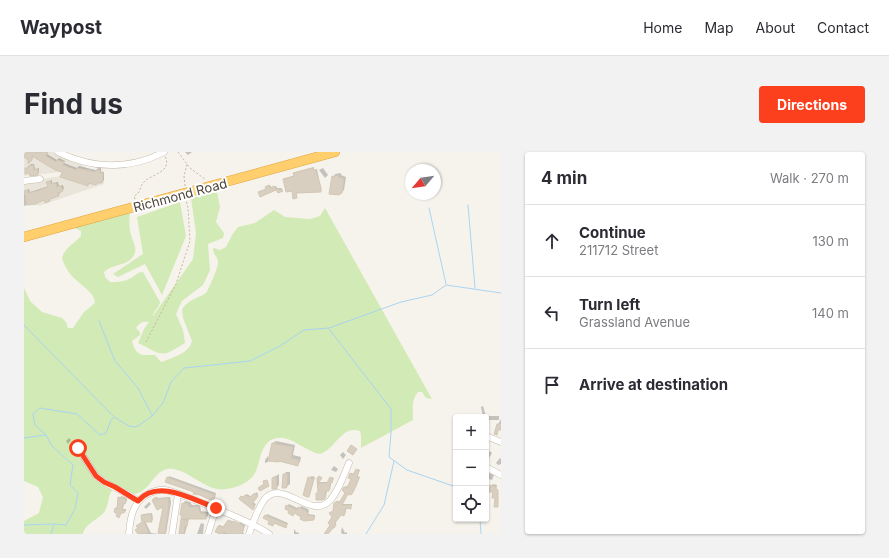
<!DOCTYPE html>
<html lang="en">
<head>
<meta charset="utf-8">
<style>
  body { margin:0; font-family:Inter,sans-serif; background:#f2f2f3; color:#2b2b33 }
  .controls { position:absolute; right:12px; bottom:12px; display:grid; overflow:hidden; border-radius:4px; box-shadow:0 1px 3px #0004 }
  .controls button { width:36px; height:36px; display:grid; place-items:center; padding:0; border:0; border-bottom:1px solid #e1e1e2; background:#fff; color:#2b2b33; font:20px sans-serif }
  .compass { position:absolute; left:381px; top:12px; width:36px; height:36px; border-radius:50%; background:#fff; box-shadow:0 1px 3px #0004; rotate:241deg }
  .stop { position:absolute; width:12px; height:12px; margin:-9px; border:3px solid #fc3f1d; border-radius:50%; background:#fff }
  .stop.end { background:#fc3f1d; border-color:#fff; box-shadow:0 1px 4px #0008 }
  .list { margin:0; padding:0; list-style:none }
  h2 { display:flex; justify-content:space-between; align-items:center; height:52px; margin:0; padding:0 16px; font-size:17px }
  h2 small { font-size:13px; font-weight:400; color:#7c7c81 }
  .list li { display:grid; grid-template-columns:26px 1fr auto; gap:12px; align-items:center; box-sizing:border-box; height:72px; padding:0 16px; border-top:1px solid #e1e1e2 }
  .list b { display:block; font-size:15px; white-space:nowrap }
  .list p { margin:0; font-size:13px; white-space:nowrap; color:#7c7c81 }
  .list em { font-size:13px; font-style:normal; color:#7c7c81 }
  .icon { flex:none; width:22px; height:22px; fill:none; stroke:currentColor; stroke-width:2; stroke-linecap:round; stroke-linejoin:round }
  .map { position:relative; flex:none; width:477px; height:382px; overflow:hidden; border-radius:4px }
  header { display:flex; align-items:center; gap:24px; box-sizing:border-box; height:56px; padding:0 20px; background:#fff; border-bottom:1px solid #e1e1e2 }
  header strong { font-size:19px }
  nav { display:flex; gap:22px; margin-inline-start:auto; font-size:14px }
  .intro { display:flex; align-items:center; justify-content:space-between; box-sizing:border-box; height:96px; padding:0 24px }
  h1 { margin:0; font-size:28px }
  .button { padding:10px 18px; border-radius:4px; background:#fc3f1d; color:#fff; font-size:14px; font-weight:700 }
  main { display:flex; gap:24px; padding:0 24px }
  aside { flex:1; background:#fff; border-radius:4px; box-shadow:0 1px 3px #0004 }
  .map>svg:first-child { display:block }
  .residential { fill:#eae5da }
  .green { fill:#d2eab5 }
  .shadow { fill:#0003 }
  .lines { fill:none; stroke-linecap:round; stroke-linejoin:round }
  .stream { stroke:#a9d4f2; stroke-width:1 }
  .building { fill:#d8cfc1; stroke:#d3c7b4 }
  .minor-casing { stroke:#c2bbae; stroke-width:7 }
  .highway-casing { stroke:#e0a43c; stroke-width:10 }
  .path { stroke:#c4b79f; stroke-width:1; stroke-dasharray:2 2; stroke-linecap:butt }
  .minor { stroke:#fff; stroke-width:6 }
  .highway { stroke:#ffcf6e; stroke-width:9 }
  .route { stroke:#fc3f1d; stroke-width:5 }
  .labels { text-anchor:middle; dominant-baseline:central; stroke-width:4; stroke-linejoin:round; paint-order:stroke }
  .street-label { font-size:13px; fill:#4b4439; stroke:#fff }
</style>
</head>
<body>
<header>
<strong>Waypost</strong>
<nav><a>Home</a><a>Map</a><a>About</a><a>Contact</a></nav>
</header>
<div class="intro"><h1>Find us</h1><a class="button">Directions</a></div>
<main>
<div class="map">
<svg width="477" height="382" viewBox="0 0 477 382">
  <rect width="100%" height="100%" fill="#f6f3ec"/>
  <g class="residential">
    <polygon points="6,0 28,0 65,17 0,24 0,6"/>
    <polygon points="79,17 80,32 15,54 0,45 0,30"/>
  </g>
  <g class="green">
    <path d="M193 40 196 55 192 70 200 81 199 86 184 92 186 118 179 133 158 149 152 162 159 178 161 191C136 207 139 203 114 191L120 177 125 170C119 169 116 170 112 176L116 180V183L108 189C112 205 118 203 131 203L136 209 138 210C149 205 165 202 168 189L159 166 158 157C166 146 173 147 182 141 184 139 194 115 194 112 195 105 189 103 189 97L190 96 196 98 202 95 208 83 214 75 231 71 250 58 261 65 286 67 296 64 301 56 408 247 402 246 398 240H394C387 248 389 258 389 268L337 296V283L336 279C317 273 312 297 296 302 283 300 267 284 254 286 234 288 238 313 229 324 223 332 211 336 202 337 181 341 163 314 143 317 129 320 125 341 110 342L93 334C83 340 86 349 81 359 75 368 61 371 59 382H0V369L15 361 19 345 14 335 0 329V136L6 149 18 160 38 166 42 170 44 176H49L60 160 71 151C70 140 58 134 51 127 45 122 40 113 38 106 41 95 50 92 57 84V79L49 75 106 60C105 66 105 73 106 79 108 90 117 98 106 108 98 114 87 113 80 120L81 125 86 130C92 130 99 130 105 127 110 125 113 120 119 120L136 150C136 155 129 159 129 164L169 107 172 81 167 46Z"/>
    <polygon points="156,50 162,84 138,143 121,112 94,125 89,122 119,102 113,65"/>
  </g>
  <g class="shadow">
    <polygon points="0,0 24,0 23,2 33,8 35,6 41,9 40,11 53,16 55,14 72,18 74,16 77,16 77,20 80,20 80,28 78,30 66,31 64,33 10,4 5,10 5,7 0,3"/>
    <polygon points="161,0 168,0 164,3"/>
    <polygon points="7,12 10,12 11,17 15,16 15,20 14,22 2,17"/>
    <polygon points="290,15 290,18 293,17 297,38 296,39 272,40 273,44 272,45 260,27 271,24 270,21 275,19"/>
    <polygon points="299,16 304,23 301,26 295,18"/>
    <polygon points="317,21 317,23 322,25 320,38 317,41 309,25 311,22"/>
    <polygon points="28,28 28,31 34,30 35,34 39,33 40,37 36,39 36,41 35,43 27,46 26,48 21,47 0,54 0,42 2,38 5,37 6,40 25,34 23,30"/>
    <polygon points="246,33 248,36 252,34 253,36 257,36 259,38 243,37 244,34"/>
    <polygon points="459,254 462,264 475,264 475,268 462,268 462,265 459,265 457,255"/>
    <polygon points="477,267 477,277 475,277 473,282 471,281 472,276"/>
    <polygon points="45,286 47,288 44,292 42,289"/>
    <polygon points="252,289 271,293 269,303 277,305 276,310 274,312 249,291"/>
    <polygon points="464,298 468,301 465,306 462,305 462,301"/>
    <polygon points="319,300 322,303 319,307 316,303"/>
    <polygon points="244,304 244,310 241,311 241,308"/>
    <polygon points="476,306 477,307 477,312 474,313 472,311"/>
    <polygon points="310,314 314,317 312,320 307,318"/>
    <polygon points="334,317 336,318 333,324 336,325 329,340 324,341 318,352 328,352 328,354 323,355 321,362 317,362 312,369 312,371 311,374 303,382 308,372 313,350 315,349 316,350 322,341 320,338 321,335 322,334 324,335 328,327 326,322 327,321 331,322"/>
    <polygon points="262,320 266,320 266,332 262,335 260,323"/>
    <polygon points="463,320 470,323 468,328 462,326 462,322"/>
    <polygon points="255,322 255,333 252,336 249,326"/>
    <polygon points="145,324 192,341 191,346 189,348 157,334 142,330"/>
    <polygon points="287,324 291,325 285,344 280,342"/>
    <polygon points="308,325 310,326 307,330 307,334 303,338 302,344 301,346 293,342 295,340 294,330 305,330"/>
    <polygon points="469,332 473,333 472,338 467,334"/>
    <polygon points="233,340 234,342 228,350 232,352 229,357 216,347 223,342 228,345"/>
    <polygon points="97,344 103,346 102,350 100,351 99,357 102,357 102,359 100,360 98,360 95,364 92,357"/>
    <polygon points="133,345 134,346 146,345 147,350 142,382 115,382 113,378 119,369 118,363 120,362 128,361 129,367 127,369 121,369 127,381 135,382 140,353 133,357 131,346"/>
    <polygon points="161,349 166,350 168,353 176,353 177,359 184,360 184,364 182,366 165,366 161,382 156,382 158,367 160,366 159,352"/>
    <polygon points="125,350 127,352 122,357 120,355"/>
    <polygon points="265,352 275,357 277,354 284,357 285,359 284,362 291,363 291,365 290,367 270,360 269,363 263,354"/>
    <polygon points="243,362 264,371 263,373 246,368 242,364"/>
    <polygon points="206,368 210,371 203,382 198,382 194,374 196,373 200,375"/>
    <polygon points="216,370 221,373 219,380 220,382 212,382"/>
    <polygon points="177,371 180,372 179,382 173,382"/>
    <polygon points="318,375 321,381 323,380 323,382 318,382 317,380"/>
    <polygon points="270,377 272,380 275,381 275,382 270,382"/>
  </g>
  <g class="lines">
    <g class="stream">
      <polyline points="444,53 451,136"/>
      <polyline points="405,56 422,132"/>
      <polyline points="75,169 91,209 114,236 128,263"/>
      <polyline points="0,173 89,264"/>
      <polyline points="305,177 367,257 367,281 365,305 383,318 432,335"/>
      <polyline points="0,286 21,283"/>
      <polyline points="456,367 457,382"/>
      <polyline points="0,373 29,372"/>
      <polyline points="27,382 30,372 42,373 51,357 54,341 46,333 49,313 28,294 22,283 11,273 9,262 16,256 53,262 76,283 82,281 87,268 90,265 105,274 110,275 114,274 128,264 139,251 147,230 160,216 226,209 256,194 280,178 305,176 377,150 408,143 422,133 477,141"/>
      <polyline points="342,382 360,353 370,309"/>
    </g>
  </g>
  <g class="building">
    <polygon points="0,0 3,2 1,0 24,0 22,4 32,10 33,8 40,10 39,13 52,18 53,16 71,20 72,18 76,18 76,21 79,21 78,31 73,31 72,33 64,31 64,34 36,25 38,20 31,18 8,4 8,8 4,12 4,8 0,5"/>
    <polygon points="9,13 10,18 14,17 14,23 6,24 5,21 1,22 1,16 5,16 4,14"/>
    <polygon points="289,16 290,18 292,18 297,36 297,40 272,41 273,46 269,47 268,39 262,40 259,27 270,24 269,21"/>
    <polygon points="311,23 315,24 314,25 320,27 318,41 316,42 315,43 305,42 308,24 311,25"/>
    <polygon points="26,29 27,32 32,31 33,35 37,34 39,39 34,41 35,44 26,47 26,49 21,51 20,48 13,51 13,52 3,53 0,39 4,38 4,41 13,39 24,35 22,30"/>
    <polygon points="245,33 246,36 250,34 252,37 255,37 259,39 254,41 252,38 236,45 234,40 242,37 241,35"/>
    <polygon points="473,272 477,272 477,278 474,278 473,283 470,282"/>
    <polygon points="248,291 269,295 267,306 275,308 274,314 255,309 255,310 244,309"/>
    <polygon points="327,293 333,297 329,303 323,299"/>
    <polygon points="332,317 335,319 333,325 335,326 332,334 328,342 326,343 324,342 318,353 327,353 327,357 322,356 320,364 317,363 311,371 312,373 310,376 309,376 304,382 300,382 306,373 304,371 308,365 305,361 309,359 310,351 314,349 315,351 321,341 318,338 320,335 323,336 327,327 324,326 326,321 329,323"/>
    <polygon points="259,322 264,322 263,335 262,336 258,336"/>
    <polygon points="252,324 253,337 248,337 248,326"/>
    <polygon points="295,324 298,326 294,331 303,331 306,325 309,327 308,331 306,330 306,337 305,337 305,339 302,339 301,347 298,348 292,348 292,341 294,341 293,326"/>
    <polygon points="143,325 191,343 189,349 176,343 169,342 170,340 141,330"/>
    <polygon points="284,325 290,327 285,345 283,345 279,343"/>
    <polygon points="243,328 245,334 236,339 234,336 240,332 239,329"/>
    <polygon points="466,333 472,335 472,337 474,338 474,355 470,355 471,346 468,346 469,340 465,340"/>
    <polygon points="231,341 234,344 228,352 231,354 229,358 215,347 217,344 219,345 221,343 226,345"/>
    <polygon points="94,345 103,347 101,352 99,352 98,358 101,358 100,361 97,361 95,366 92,364 93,362 90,360 91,356 93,357"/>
    <polygon points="132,345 132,347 144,346 145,352 141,382 134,381 139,355 133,358 128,348"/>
    <polygon points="158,351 164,352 165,355 174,355 176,361 182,362 182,367 157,367 158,363 156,363"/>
    <polygon points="262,353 273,358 274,355 282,359 284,361 283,363 290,364 290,368 280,369 276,367 277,365 270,361 269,364 264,361 265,359 261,357"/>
    <polygon points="127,362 128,370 120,370 125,381 114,382 111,378 114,376 112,374 118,370 117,363"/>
    <polygon points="241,363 263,372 262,376 250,371 249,374 244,372 245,369 239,366"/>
    <polygon points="157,367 164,369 163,374 161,374 160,382 155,382"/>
    <polygon points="204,368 208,371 209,369 219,373 218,374 220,375 218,382 204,382 200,380 199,382 197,382 191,380 194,374 199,375"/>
  </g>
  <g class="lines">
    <defs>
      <g id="minor">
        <path d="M34 0C68 17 106 18 140 0"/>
        <polyline points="0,29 16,27"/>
        <polyline points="462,284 477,290"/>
        <polyline points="54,296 72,324 80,330 107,344 114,349"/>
        <polyline points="462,315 477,323"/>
        <path d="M105 382C106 366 109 348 126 341 130 339 136 337 141 338 152 340 162 345 173 349 195 358 226 369 245 382"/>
        <polyline points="148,382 154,342"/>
        <polyline points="184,382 192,356"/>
        <path d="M225 382C229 371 233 358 240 348 257 326 284 365 303 351 313 344 320 322 325 311"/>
      </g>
      <polyline id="highway" points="0,85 311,0"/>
    </defs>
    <use href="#minor" class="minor-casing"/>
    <use href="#highway" class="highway-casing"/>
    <g class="path">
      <polyline points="154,0 166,16 182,28"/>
      <polyline points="161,34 160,24 163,12"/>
      <path d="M111 47 110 44C117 41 115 36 119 31 126 22 149 21 141 4"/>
      <polyline points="122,190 152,132 166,89 164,56 162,48"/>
    </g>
    <use href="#minor" class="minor"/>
    <use href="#highway" class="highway"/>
  </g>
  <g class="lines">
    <path class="route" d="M54 296 72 324 80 330 91 335 114 349C134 326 169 348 192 356"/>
  </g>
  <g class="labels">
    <g class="street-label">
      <text transform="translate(156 43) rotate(-15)">Richmond Road</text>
    </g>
  </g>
</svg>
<div class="controls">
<button>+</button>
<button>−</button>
<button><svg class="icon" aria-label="locate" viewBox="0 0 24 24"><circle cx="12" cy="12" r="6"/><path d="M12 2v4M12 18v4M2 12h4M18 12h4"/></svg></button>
</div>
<svg class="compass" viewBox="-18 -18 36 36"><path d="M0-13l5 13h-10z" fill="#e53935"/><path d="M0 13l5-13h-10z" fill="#7c7c81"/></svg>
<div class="stop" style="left:54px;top:296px"></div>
<div class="stop end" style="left:192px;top:356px"></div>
</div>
<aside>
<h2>4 min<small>Walk · 270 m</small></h2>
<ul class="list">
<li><svg class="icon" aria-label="ahead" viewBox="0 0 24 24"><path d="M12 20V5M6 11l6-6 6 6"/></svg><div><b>Continue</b><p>211712 Street</p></div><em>130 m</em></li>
<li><svg class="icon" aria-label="left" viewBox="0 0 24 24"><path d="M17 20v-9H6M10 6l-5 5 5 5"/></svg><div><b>Turn left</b><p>Grassland Avenue</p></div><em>140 m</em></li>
<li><svg class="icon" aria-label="arrive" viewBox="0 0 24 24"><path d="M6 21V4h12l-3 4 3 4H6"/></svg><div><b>Arrive at destination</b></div></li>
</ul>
</aside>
</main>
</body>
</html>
